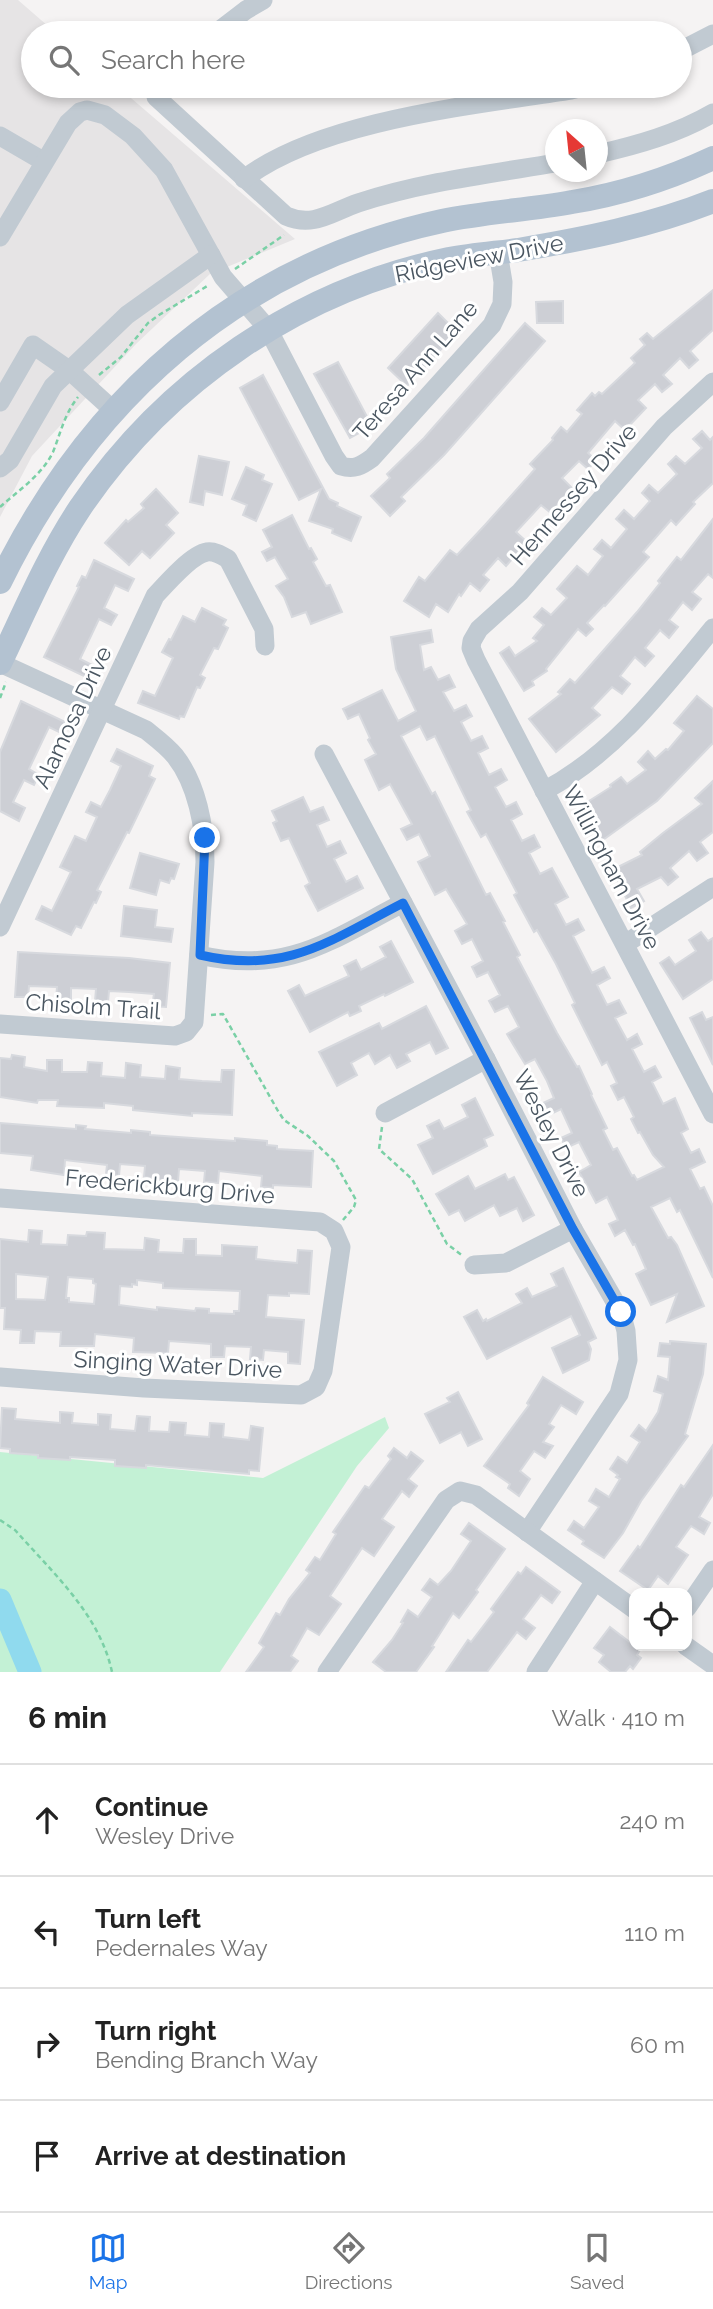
<!DOCTYPE html>
<html lang="en">
<head>
<meta charset="utf-8">
<style>
  body { margin:0; font-family:Raleway,sans-serif; background:#f6f6f6; color:#222 }
  .controls { position:absolute; right:21px; bottom:21px; display:grid; overflow:hidden; border-radius:14px; box-shadow:0 4px 10px #0003 }
  .controls button { width:63px; height:63px; display:grid; place-items:center; padding:0; border:0; border-bottom:2px solid #e0e0e0; background:#fff; color:#222; font:35px sans-serif }
  .compass { position:absolute; left:545px; top:119px; width:63px; height:63px; border-radius:50%; background:#fff; box-shadow:0 4px 10px #0003; rotate:333deg }
  .stop { position:absolute; width:21px; height:21px; margin:-16px; border:5px solid #1a73e8; border-radius:50%; background:#fff }
  .stop.end { background:#1a73e8; border-color:#fff; box-shadow:0 2px 7px #0008 }
  .list { margin:0; padding:0; list-style:none }
  h2 { display:flex; justify-content:space-between; align-items:center; height:91px; margin:0; padding:0 28px; font-size:30px }
  h2 small { font-size:23px; font-weight:400; color:#767676 }
  .list li { display:grid; grid-template-columns:46px 1fr auto; gap:21px; align-items:center; box-sizing:border-box; height:112px; padding:0 28px; border-top:2px solid #e0e0e0 }
  .list b { display:block; font-size:26px; white-space:nowrap }
  .list p { margin:0; font-size:23px; white-space:nowrap; color:#767676 }
  .list em { font-size:23px; font-style:normal; color:#767676 }
  .icon { flex:none; width:38px; height:38px; fill:none; stroke:currentColor; stroke-width:2; stroke-linecap:round; stroke-linejoin:round }
  .map { position:relative; flex:none; width:713px; height:1672px; overflow:hidden }
  .search { position:absolute; background:#fff; box-shadow:0 4px 10px #0003; left:21px; right:21px; top:21px; height:77px; display:flex; align-items:center; gap:18px; box-sizing:border-box; padding:0 24px; border-radius:38px; color:#767676; font-size:26px }
  .sheet { height:539px; background:#fff }
  nav { display:flex; justify-content:space-around; align-items:center; box-sizing:border-box; height:98px; border-top:2px solid #e0e0e0; background:#fff; font-size:19px; color:#767676 }
  nav a { display:grid; justify-items:center; gap:4px }
  nav .on { color:#1a73e8 }
  .map>svg:first-child { display:block }
  .education { fill:#e6e4e5 }
  .green { fill:#c3f1d5 }
  .lines { fill:none; stroke-linecap:round; stroke-linejoin:round }
  .river { stroke:#90daee; stroke-width:23 }
  .building { fill:#cdcfd5; stroke:#d7d9de; stroke-width:2; fill-rule:evenodd }
  .path { stroke:#7ad0a6; stroke-width:2.5; stroke-dasharray:5 3.5; stroke-linecap:butt }
  .minor { stroke:#c1cad2; stroke-width:19 }
  .major { stroke:#b3c2d1; stroke-width:24 }
  .route { stroke:#1a73e8; stroke-width:9 }
  .labels { text-anchor:middle; dominant-baseline:central; stroke-width:6; stroke-linejoin:round; paint-order:stroke }
  .street-label { font-size:23px; fill:#4a5661; stroke:#fff }
</style>
</head>
<body>
<div class="map">
<svg width="713" height="1672" viewBox="0 0 713 1672">
  <rect width="100%" height="100%" fill="#f5f3f3"/>
  <polygon class="education" points="0,0 18,0 56,33 33,33 33,86 117,86 295,239 210,274 136,344 32,456 0,517"/>
  <polygon class="green" points="385,1417 389,1428 357,1466 220,1672 0,1672 0,1452 263,1478"/>
  <g class="lines">
    <polyline class="river" points="0,1600 30,1672"/>
  </g>
  <g class="building">
    <polygon points="713,290 713,330 690,351 698,360 689,368 680,358 663,375 672,384 662,392 655,384 638,400 646,408 625,430 615,421 588,453 596,460 588,469 579,461 562,478 572,488 551,513 541,505 516,532 527,542 506,566 498,558 483,575 489,580 480,591 470,583 461,596 459,594 448,612 436,604 429,617 404,601 419,577 425,581 450,550 457,555 485,525 535,469 530,464 553,440 552,438 561,427 567,432 582,414 577,410 592,393 595,396 599,392 602,394 635,363 631,358 645,345 640,339 647,333 653,339"/>
    <polygon points="563,301 563,323 537,323 536,302"/>
    <polygon points="438,313 457,332 407,386 388,368"/>
    <polygon points="525,323 545,341 444,455 401,497 405,501 390,516 371,496 390,478 387,474 424,438"/>
    <polygon points="338,362 372,426 350,438 314,374"/>
    <polygon points="263,375 329,499 338,503 337,506 361,517 351,541 332,533 333,529 309,521 321,489 299,500 240,388"/>
    <polygon points="702,431 710,440 713,437 713,483 693,502 695,504 676,525 671,520 643,552 649,557 605,606 604,605 587,623 593,629 586,636 578,629 546,669 547,671 532,681 534,685 524,691 500,653 509,647 515,656 537,641 533,638 544,625 534,617 542,608 551,615 567,598 557,589 577,566 588,575 603,556 594,549 602,540 611,548 627,529 616,519 624,510 634,519 650,501 642,493 649,485 658,493 677,474 668,464 676,456 685,464 702,448 693,439"/>
    <polygon points="199,456 229,462 222,495 205,491 203,505 190,502"/>
    <polygon points="246,467 264,475 262,480 272,484 256,521 243,515 247,505 232,499"/>
    <polygon points="156,489 178,513 166,525 174,533 150,558 142,551 129,565 105,543 126,520 128,522 144,508 141,504"/>
    <polygon points="292,515 309,549 311,548 317,559 313,562 326,586 330,585 342,612 311,624 306,612 292,617 284,597 276,586 288,579 275,557 267,561 262,552 272,547 263,530"/>
    <polygon points="713,519 713,578 708,574 692,592 701,599 692,610 683,602 669,620 678,627 669,638 660,630 645,648 654,656 645,666 635,657 620,676 630,684 622,694 612,687 592,708 600,715 556,752 529,719 561,694 558,692 570,679 575,683 637,612 660,583 658,581 677,557 681,560"/>
    <polygon points="94,560 134,579 128,591 115,585 104,608 117,615 111,625 99,619 80,659 92,665 86,677 44,657 79,587 77,586 82,576 86,578"/>
    <polygon points="202,608 226,620 223,625 228,628 218,649 214,648 200,675 205,678 200,688 197,687 184,717 180,716 179,719 138,703 143,691 155,696 173,658 162,652 169,639 171,640 183,616 195,622"/>
    <path d="M431 630 433 642 420 645 424 670 431 667 438 680 449 675 455 687 443 692 454 711 466 705 472 716 461 722 471 741 482 736 488 748 478 753 489 775 501 769 507 780 495 787 506 807 516 802 522 814 511 820 522 841 534 835 540 847 529 853 540 874 552 868 568 897 555 904 566 925 578 919 584 930 573 936 592 973 604 967 610 978 597 985 607 1005 619 1000 626 1013 615 1018 627 1040 637 1034 642 1044 632 1049 644 1072 655 1066 661 1077 652 1082 663 1104 675 1098 688 1129 681 1133 691 1153 699 1149 705 1162 690 1169 700 1189 704 1187 713 1206V1278L680 1210 677 1212 670 1198 651 1207 668 1238 671 1237 677 1245 704 1306 667 1322 677 1294 651 1305 636 1274 646 1269 635 1244 633 1245 625 1230 615 1236 609 1224 618 1220 607 1197 596 1203 586 1184 579 1172 591 1165 579 1142 566 1148 561 1138 572 1133 561 1109 549 1115 543 1103 554 1098 547 1081 535 1059 525 1064 514 1046 507 1034 519 1027 508 1006 495 1012 489 1001 500 995 488 972 477 977 472 967 483 961 472 939 462 944 455 931 467 924 446 889 435 895 418 862 430 856 419 834 407 840 401 829 412 824 390 784 379 790 365 760 376 754 368 740 370 738 359 714 348 719 343 709 382 690 398 721 416 711 396 669 391 637ZM420 726 427 740 435 736 471 810 467 812 481 837 486 834 517 893 514 895 534 932 537 930 556 964 575 1003 572 1005 602 1065 607 1062 617 1083 611 1086 618 1100 624 1097 634 1117 631 1119 638 1133 640 1132 653 1155 664 1167 637 1180 634 1175 632 1176 617 1148 613 1150 603 1130 607 1128 591 1095 592 1094 579 1066 577 1067 557 1033 517 957 520 955 503 922 505 921 490 893 486 895 435 792 432 794 401 736Z"/>
    <polygon points="697,696 713,709 713,743 657,801 600,842 578,808 611,787 610,785 621,777 627,784 646,770 638,762 648,751 655,759 666,749 668,750 684,731 674,723"/>
    <polygon points="21,701 65,722 59,732 49,727 29,769 39,775 34,785 24,780 13,802 25,808 19,821 0,811 0,752"/>
    <polygon points="117,749 153,766 149,776 155,779 129,833 127,832 97,890 101,892 96,903 94,902 81,928 76,926 71,935 36,919 42,906 52,911 71,872 60,867 75,836 86,841 97,817 86,812 91,802 101,807 110,790 121,766 111,761"/>
    <polygon points="713,781 713,832 700,842 708,853 697,861 689,851 670,868 678,877 668,885 661,877 637,889 644,901 631,908 612,870 642,855 640,852 663,833 702,804 695,798"/>
    <polygon points="303,797 310,812 323,807 329,820 317,825 327,847 340,841 346,853 334,859 346,882 357,876 363,888 318,911 305,886 310,883 289,838 281,841 273,823 277,821 272,811"/>
    <polygon points="140,853 179,864 174,879 171,878 169,883 160,880 156,895 130,888"/>
    <polygon points="124,906 157,910 155,927 173,929 171,942 121,936"/>
    <polygon points="701,932 708,941 713,938 713,979 683,999 660,963 669,957 675,965 696,951 689,940"/>
    <polygon points="391,941 413,982 385,996 384,994 359,1006 361,1011 350,1016 348,1012 310,1032 288,991 299,985 305,996 349,976 344,966 356,960 361,970 386,957 380,947"/>
    <polygon points="18,952 129,958 170,963 166,1007 152,1006 154,994 129,992 109,991 108,1002 95,1001 96,989 71,988 71,1000 56,1000 57,987 29,986 28,997 15,997"/>
    <polygon points="426,1006 448,1048 436,1054 430,1042 406,1054 410,1061 397,1068 390,1055 375,1064 369,1053 351,1063 357,1075 337,1086 319,1052 379,1023 382,1029"/>
    <polygon points="702,1012 706,1020 713,1017 713,1065 690,1018"/>
    <polygon points="12,1055 25,1057 24,1067 47,1071 47,1060 62,1060 62,1072 87,1072 88,1062 102,1063 101,1076 125,1078 126,1063 141,1065 140,1077 165,1079 166,1066 180,1068 179,1079 202,1081 221,1082 222,1070 234,1070 232,1115 192,1113 192,1116 133,1110 133,1106 104,1103 104,1108 57,1106 58,1100 38,1100 37,1103 0,1097 0,1058 11,1059"/>
    <polygon points="475,1098 493,1135 484,1139 487,1146 433,1174 418,1145 433,1138 427,1126 439,1120 444,1129 468,1117 462,1105"/>
    <polygon points="0,1123 76,1129 76,1125 86,1126 85,1129 131,1133 131,1130 150,1132 150,1135 235,1141 235,1138 267,1141 267,1145 277,1146 277,1149 313,1151 311,1187 273,1185 273,1188 261,1187 262,1176 219,1171 218,1183 204,1182 205,1171 179,1169 178,1181 166,1181 144,1177 145,1166 120,1164 119,1176 106,1174 107,1165 65,1160 64,1175 31,1170 33,1156 0,1153"/>
    <polygon points="505,1174 508,1180 514,1177 534,1215 523,1221 517,1208 500,1216 494,1205 465,1221 459,1210 449,1215 436,1194 468,1176 475,1189"/>
    <path d="M29 1230 42 1231 41 1244 67 1245 68 1235 86 1236 87 1232 105 1233 104 1249 144 1250 145 1238 159 1240 158 1252 183 1253 184 1239H196V1255L222 1256V1245L257 1247 256 1259 274 1261 297 1263 298 1250 312 1251 309 1294 289 1293V1296L268 1295 266 1317 304 1320 300 1364 288 1363V1352L264 1350 263 1360 250 1359 251 1347 225 1346 224 1357H211V1344L169 1341 168 1353 133 1352 134 1338 95 1334 94 1346H60L61 1332 35 1331 34 1343H20L21 1330 4 1329 5 1308H0V1239L28 1242ZM16 1274 48 1277 45 1300 16 1299ZM68 1277 93 1279V1283L96 1284 94 1304 69 1302V1298H66ZM137 1280 163 1283V1288L240 1291 239 1311H234V1314L209 1313V1309L196 1308 195 1311 157 1307V1310L119 1305 120 1286 132 1287V1284L137 1285Z"/>
    <polygon points="563,1268 596,1338 588,1342 591,1349 589,1360 563,1373 552,1348 580,1335 571,1316 487,1359 464,1317 477,1310 483,1321 486,1319 487,1321 522,1303 516,1294 527,1288 532,1297 557,1286 551,1274"/>
    <polygon points="670,1341 706,1344 703,1374 685,1434 688,1436 641,1501 623,1533 604,1558 582,1544 584,1541 568,1530 574,1521 584,1528 599,1507 589,1501 596,1489 609,1497 620,1479 616,1477 618,1475 610,1469 618,1457 627,1463 640,1442 631,1436 639,1425 646,1431 658,1412 663,1394 654,1391 658,1376 668,1380 670,1357 658,1356 660,1343 670,1344"/>
    <polygon points="543,1377 583,1402 576,1414 561,1405 549,1424 554,1427 543,1442 553,1446 545,1458 534,1451 520,1471 530,1479 519,1496 508,1488 510,1484 484,1466 529,1405 527,1403"/>
    <polygon points="458,1392 482,1439 468,1446 461,1432 440,1443 425,1414 450,1402 447,1398"/>
    <polygon points="2,1408 16,1409 15,1419 60,1423 60,1412 73,1413 72,1423 98,1425 98,1414 111,1415 110,1429 135,1431 137,1416 150,1417 149,1431 169,1432 170,1422 186,1423 185,1435 209,1437 210,1423 224,1424 223,1437 249,1440 251,1426 263,1428 259,1471 249,1470 249,1474 146,1465 146,1468 115,1466 115,1460 70,1457 70,1460 38,1458 38,1455 10,1453 10,1449 0,1448"/>
    <polygon points="713,1445 713,1494 699,1517 710,1523 704,1534 691,1526 676,1547 688,1555 668,1584 658,1576 648,1590 620,1571 638,1546 640,1548 681,1485 684,1487"/>
    <polygon points="394,1448 407,1458 411,1452 423,1461 408,1479 417,1486 409,1497 402,1491 382,1519 394,1527 374,1556 362,1548 330,1596 341,1604 319,1635 307,1628 291,1656 298,1661 290,1672 246,1672 264,1647 259,1643 276,1613 280,1615 289,1599 310,1573 306,1570 315,1557 320,1560 336,1534 333,1532 342,1519 365,1486 369,1488 391,1459 388,1456"/>
    <polygon points="469,1523 505,1549 476,1590 478,1592 459,1618 453,1613 432,1646 434,1647 416,1672 386,1672 373,1662 392,1640 403,1623 401,1622 408,1610 418,1617 432,1597 422,1590 430,1579 438,1585 451,1571 471,1541 461,1534"/>
    <polygon points="526,1567 560,1592 552,1603 541,1595 523,1619 535,1628 526,1639 517,1632 487,1672 446,1672 468,1640 471,1642 494,1612 491,1609 518,1572 521,1574"/>
    <polygon points="610,1627 640,1650 637,1655 641,1658 633,1669 630,1666 625,1672 611,1672 599,1662 604,1655 594,1648"/>
  </g>
  <g class="lines">
    <g class="path">
      <polyline points="235,269 284,235"/>
      <polyline points="99,375 121,357 148,323 159,315 209,285"/>
      <path d="M0 507C19 490 42 475 53 452 61 432 64 415 78 397"/>
      <polyline points="0,698 6,682"/>
      <polyline points="211,1015 223,1014 278,1111 284,1120 308,1136 334,1161 356,1200 354,1207 343,1220"/>
      <polyline points="382,1127 379,1149 412,1179 447,1244 463,1256"/>
      <path d="M0 1520 15 1530C53 1573 100 1615 112 1672"/>
    </g>
    <g class="minor">
      <polyline points="216,33 246,10 263,0"/>
      <polyline points="680,51 713,34"/>
      <path d="M166 86 156 97 286 216C313 228 332 212 358 203 422 182 489 174 556 163"/>
      <polyline points="0,136 43,161"/>
      <path d="M598 154C637 145 677 134 713 113"/>
      <path d="M244 179C320 120 476 105 571 90L587 86"/>
      <path d="M0 237 68 123 80 112 87 110 105 115 133 136 164 170 223 277 268 329 334 456 341 466C354 470 361 466 372 458L492 325 502 304 503 282 498 252"/>
      <polyline points="713,382 664,427 520,592 479,629 472,641 471,648 476,660 713,1114"/>
      <polyline points="0,402 33,345 69,370 113,410"/>
      <polyline points="0,468 10,460 53,386 127,315 211,255"/>
      <path d="M0 663 146 730C156 738 167 746 175 756 197 784 205 827 205 862L194 1022 186 1032 175 1036 0 1024"/>
      <polyline points="324,754 486,1059 573,1229 621,1312 626,1331 628,1360 619,1394 527,1532"/>
      <path d="M544 791C615 753 663 689 713 628"/>
      <path d="M0 927 155 596C165 585 192 554 207 552 215 551 221 555 228 559L264 629 265 646"/>
      <polyline points="625,944 713,887"/>
      <path d="M199 955C287 975 329 941 403 903"/>
      <polyline points="385,1113 486,1059"/>
      <polyline points="0,1198 320,1222 334,1231 341,1247 323,1371 316,1387 301,1395 144,1388 0,1377"/>
      <polyline points="474,1265 506,1263 573,1229"/>
      <polyline points="687,1608 713,1570"/>
      <polyline points="686,1646 713,1665"/>
      <polyline points="327,1672 446,1500 460,1491 476,1495 634,1609"/>
      <polyline points="536,1672 595,1581"/>
    </g>
    <g class="major">
      <path d="M0 582C90 398 238 265 442 221 485 212 529 210 572 202 621 194 668 179 713 158"/>
      <path d="M0 663C25 611 48 556 80 508 166 381 299 290 449 259 472 255 495 253 518 250 584 239 650 226 713 201"/>
    </g>
  </g>
  <g class="lines">
    <path class="route" d="M205 838 200 955C287 975 329 941 403 903L573 1229 621 1312"/>
  </g>
  <g class="labels">
    <g class="street-label">
      <text transform="translate(479 258) rotate(-11)">Ridgeview Drive</text>
      <text transform="translate(415 370) rotate(-49)">Teresa Ann Lane</text>
      <text transform="translate(573 494) rotate(-49)">Hennessey Drive</text>
      <text transform="translate(72 717) rotate(-65)">Alamosa Drive</text>
      <text transform="translate(612 867) rotate(62)">Willingham Drive</text>
      <text transform="translate(93 1006) rotate(4)">Chisolm Trail</text>
      <text transform="translate(552 1133) rotate(63)">Wesley Drive</text>
      <text transform="translate(170 1186) rotate(5)">Frederickburg Drive</text>
      <text transform="translate(178 1364) rotate(3)">Singing Water Drive</text>
    </g>
  </g>
</svg>
<div class="controls">
<button><svg class="icon" aria-label="locate" viewBox="0 0 24 24"><circle cx="12" cy="12" r="6"/><path d="M12 2v4M12 18v4M2 12h4M18 12h4"/></svg></button>
</div>
<svg class="compass" viewBox="-18 -18 36 36"><path d="M0-13l5 13h-10z" fill="#e53935"/><path d="M0 13l5-13h-10z" fill="#767676"/></svg>
<div class="stop" style="left:621px;top:1312px"></div>
<div class="stop end" style="left:205px;top:838px"></div>
<div class="search"><svg class="icon" aria-label="search" viewBox="0 0 24 24"><circle cx="10" cy="10" r="6"/><path d="M15 15l6 6"/></svg>Search here</div>
</div>
<section class="sheet">
<h2>6 min<small>Walk · 410 m</small></h2>
<ul class="list">
<li><svg class="icon" aria-label="ahead" viewBox="0 0 24 24"><path d="M12 20V5M6 11l6-6 6 6"/></svg><div><b>Continue</b><p>Wesley Drive</p></div><em>240 m</em></li>
<li><svg class="icon" aria-label="left" viewBox="0 0 24 24"><path d="M17 20v-9H6M10 6l-5 5 5 5"/></svg><div><b>Turn left</b><p>Pedernales Way</p></div><em>110 m</em></li>
<li><svg class="icon" aria-label="right" viewBox="0 0 24 24"><path d="M7 20v-9h11M14 6l5 5-5 5"/></svg><div><b>Turn right</b><p>Bending Branch Way</p></div><em>60 m</em></li>
<li><svg class="icon" aria-label="arrive" viewBox="0 0 24 24"><path d="M6 21V4h12l-3 4 3 4H6"/></svg><div><b>Arrive at destination</b></div></li>
</ul>
</section>
<nav>
<a class="on"><svg class="icon" aria-label="map" viewBox="0 0 24 24"><path d="M3 6l6-2 6 2 6-2v14l-6 2-6-2-6 2zM9 4v14M15 6v14"/></svg>Map</a>
<a><svg class="icon" aria-label="directions" viewBox="0 0 24 24"><path d="M12 3l9 9-9 9-9-9zM9 14v-3h6M13 9l2 2-2 2"/></svg>Directions</a>
<a><svg class="icon" aria-label="saved" viewBox="0 0 24 24"><path d="M7 4h10v16l-5-4-5 4z"/></svg>Saved</a>
</nav>
</body>
</html>
